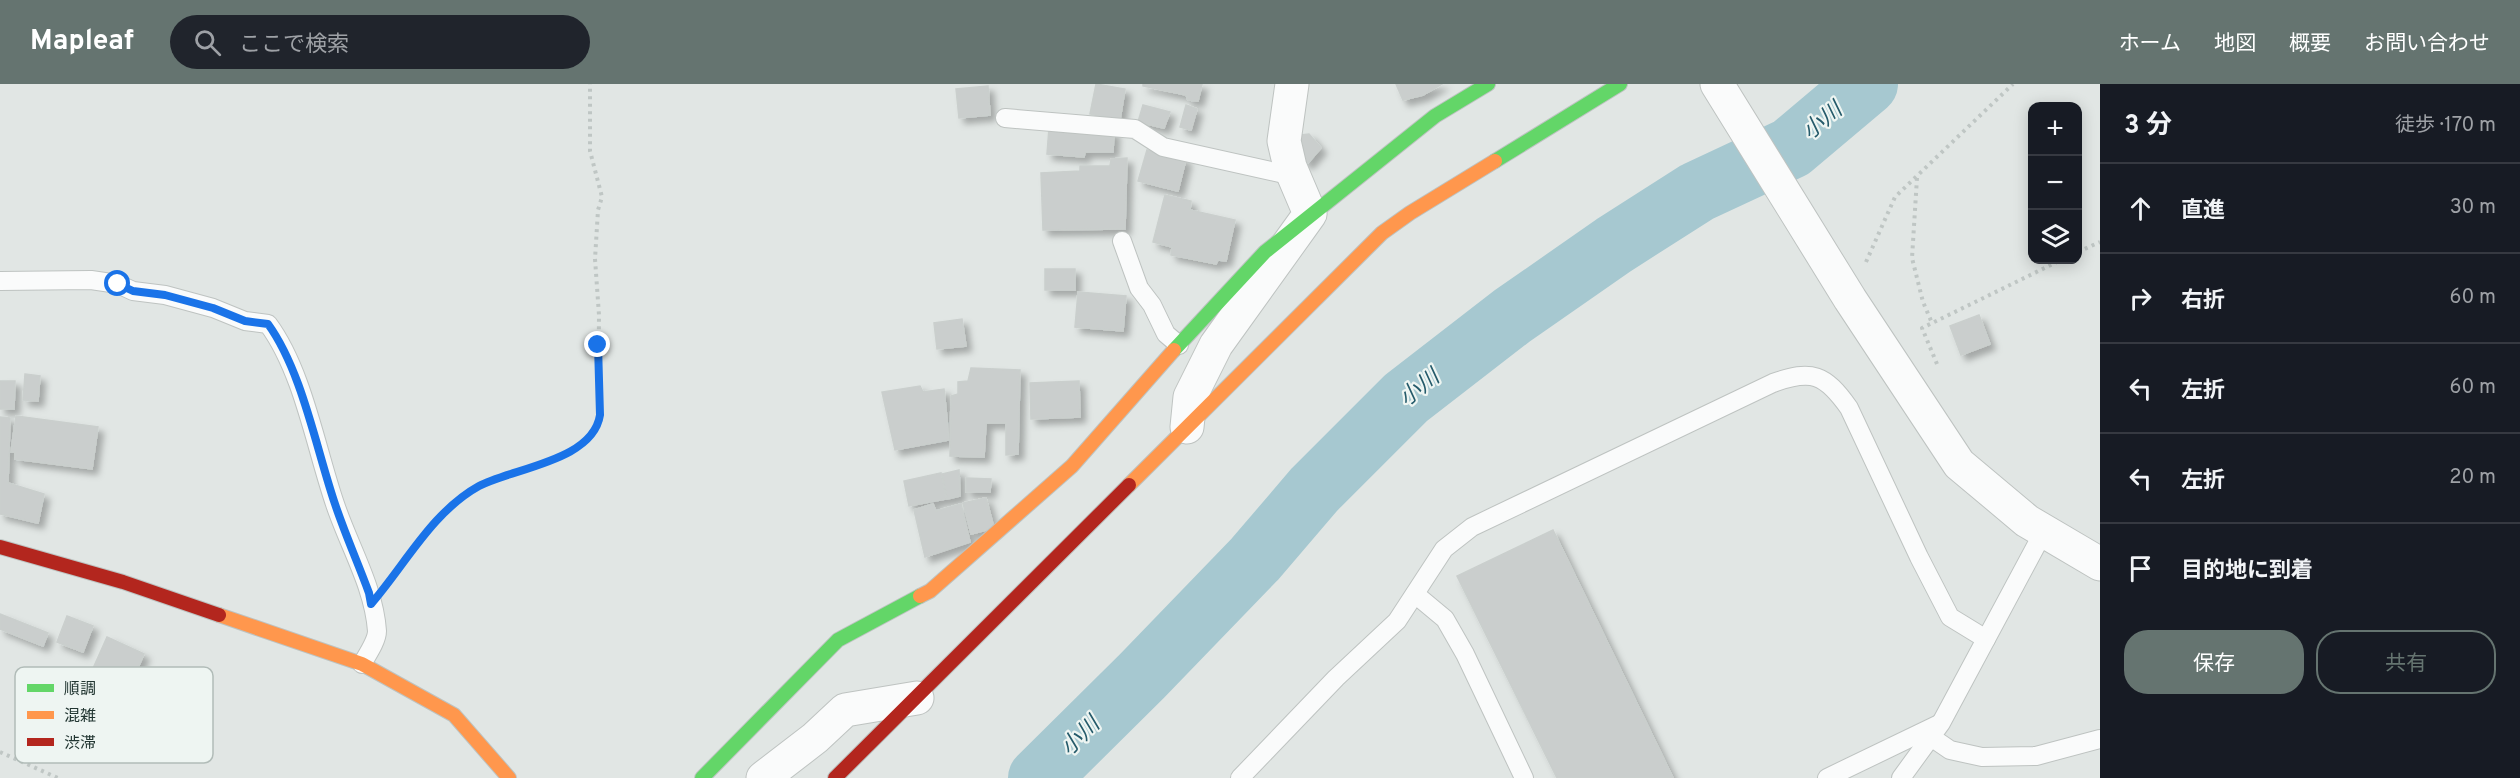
<!DOCTYPE html>
<html lang="ja">
<head>
<meta charset="utf-8">
<style>
  body { margin:0; font-family:Overpass,"Noto Sans JP",sans-serif; background:#20242c; color:#f1f3f6 }
  .controls { position:absolute; right:18px; top:18px; display:grid; overflow:hidden; border-radius:12px; box-shadow:0 3px 15px #0003 }
  .controls button { width:54px; height:54px; display:grid; place-items:center; padding:0; border:0; border-bottom:2px solid #363941; background:#171b24; color:#f1f3f6; font:30px sans-serif }
  .stop { position:absolute; width:18px; height:18px; margin:-14px; border:4px solid #1a73e8; border-radius:50%; background:#fff }
  .stop.end { background:#1a73e8; border-color:#fff; box-shadow:0 2px 6px #0008 }
  .list { margin:0; padding:0; list-style:none }
  h2 { display:flex; justify-content:space-between; align-items:center; height:78px; margin:0; padding:0 24px; font-size:26px }
  h2 small { font-size:20px; font-weight:400; color:#9ea1a6 }
  .list li { display:grid; grid-template-columns:39px 1fr auto; gap:18px; align-items:center; box-sizing:border-box; height:90px; padding:0 24px; border-top:2px solid #363941 }
  .list b { display:block; font-size:22px; white-space:nowrap }
  .list em { font-size:20px; font-style:normal; color:#9ea1a6 }
  .actions { display:flex; gap:12px; padding:18px 24px }
  .actions a { flex:1; padding:14px 0; border:2px solid #657470; border-radius:24px; text-align:center; font-size:21px; color:#657470 }
  .actions .main { background:#657470; color:#fff }
  .icon { flex:none; width:33px; height:33px; fill:none; stroke:currentColor; stroke-width:2; stroke-linecap:round; stroke-linejoin:round }
  .map { position:relative; flex:none; width:2100px; height:694px; overflow:hidden }
  header { display:flex; align-items:center; gap:36px; box-sizing:border-box; height:84px; padding:0 30px; background:#657470; color:#fff }
  header strong { font-size:28px }
  nav { display:flex; gap:33px; margin-inline-start:auto; font-size:21px }
  .search { width:420px; height:54px; background:#20242c; display:flex; align-items:center; gap:15px; box-sizing:border-box; padding:0 21px; border-radius:33px; color:#9ea1a6; font-size:22px }
  main { display:flex }
  aside { flex:1; background:#171b24 }
  .map>svg:first-child { display:block }
  .lines { fill:none; stroke-linecap:round; stroke-linejoin:round }
  .river { stroke:#a6c8d0; stroke-width:62 }
  .building { fill:#cacecd; stroke:#cacfcd; stroke-width:1.5; filter:url(#shadow) }
  .lane-casing { stroke:#bec3c1; stroke-width:20 }
  .street-casing { stroke:#bec3c1; stroke-width:35 }
  .fast-casing { stroke:#bdc3c1; stroke-width:16 }
  .slow-casing { stroke:#bdc3c1; stroke-width:16 }
  .jam-casing { stroke:#bdc3c1; stroke-width:16 }
  .path { stroke:#bfc6c4; stroke-width:4; stroke-dasharray:3 4.5; stroke-linecap:butt }
  .lane { stroke:#fafbfb; stroke-width:18 }
  .street { stroke:#fafbfb; stroke-width:33 }
  .fast { stroke:#63d668; stroke-width:14 }
  .slow { stroke:#ff974d; stroke-width:14 }
  .jam { stroke:#b3261e; stroke-width:14 }
  .route { stroke:#1a73e8; stroke-width:8 }
  .labels { text-anchor:middle; dominant-baseline:central; stroke-width:4.5; stroke-linejoin:round; paint-order:stroke }
  .water-label { font-size:22px; font-style:italic; fill:#245a6a; stroke:#eef5f2 }
  .key { fill:#eef5f2; stroke:#b1bcb8; stroke-width:1.5 }
  .key-label { font-size:16px; fill:#223632 }
</style>
</head>
<body>
<header>
<strong>Mapleaf</strong>
<div class="search"><svg class="icon" aria-label="search" viewBox="0 0 24 24"><circle cx="10" cy="10" r="6"/><path d="M15 15l6 6"/></svg>ここで検索</div>
<nav><a>ホーム</a><a>地図</a><a>概要</a><a>お問い合わせ</a></nav>
</header>
<main>
<div class="map">
<svg width="2100" height="694" viewBox="0 0 2100 694">
  <defs>
    <filter id="shadow"><feDropShadow dx="5.5" dy="5.5" stdDeviation="3" flood-color="#0004"/></filter>
  </defs>
  <rect width="100%" height="100%" fill="#e1e6e4"/>
  <g class="lines">
    <polyline class="river" points="1039,694 1142,592 1255,475 1314,406 1406,314 1512,232 1614,161 1697,108 1791,64 1867,0"/>
  </g>
  <g class="building">
    <polygon points="1096,0 1125,5 1120,36 1090,30"/>
    <polygon points="1143,0 1202,0 1198,17 1188,16 1186,11 1143,2"/>
    <polygon points="1396,0 1442,0 1423,11 1403,16"/>
    <polygon points="988,2 990,31 959,34 956,5"/>
    <polygon points="1143,21 1170,28 1164,44 1138,38"/>
    <polygon points="1186,21 1197,25 1191,46 1180,43"/>
    <polygon points="1049,44 1114,47 1113,68 1085,68 1084,73 1047,70"/>
    <polygon points="1309,50 1321,64 1308,79 1303,78 1301,51"/>
    <polygon points="1147,66 1186,75 1178,107 1138,97"/>
    <polygon points="1127,74 1125,145 1043,146 1041,89 1080,87 1080,82 1110,82 1111,75"/>
    <polygon points="1165,111 1191,117 1190,126 1235,136 1226,177 1218,176 1216,180 1171,171 1172,163 1153,158"/>
    <rect x="1045" y="185" width="30" height="21"/>
    <polygon points="1078,208 1126,212 1123,247 1075,243"/>
    <polygon points="1979,231 1990,260 1961,271 1950,242"/>
    <polygon points="962,235 966,262 937,265 934,239"/>
    <polygon points="971,284 1020,286 1018,370 1006,371 1006,339 986,339 984,373 950,372 951,312 958,310 958,298 968,297"/>
    <polygon points="25,290 40,292 38,317 23,316"/>
    <polygon points="0,297 15,297 14,325 0,325"/>
    <polygon points="1079,297 1080,333 1031,335 1030,299"/>
    <polygon points="920,302 923,308 944,305 949,356 895,366 882,308"/>
    <polygon points="16,332 98,343 92,385 15,375 15,368 11,368"/>
    <polygon points="0,333 10,334 8,399 44,410 38,439 0,430"/>
    <polygon points="959,386 960,412 947,415 942,390"/>
    <polygon points="941,389 946,415 909,422 904,397"/>
    <polygon points="966,394 991,395 990,408 966,408"/>
    <polygon points="986,414 994,444 971,450 963,419"/>
    <polygon points="933,420 936,427 961,420 970,458 925,473 914,426"/>
    <polygon points="1553,446 1673,694 1557,694 1457,492"/>
    <polygon points="0,530 48,549 43,562 0,545"/>
    <polygon points="67,532 93,542 83,568 57,558"/>
    <polygon points="107,553 144,570 131,600 140,604 117,656 100,649 97,656 81,649 83,643 62,634 79,596 86,600"/>
  </g>
  <g class="lines">
    <defs>
      <g id="lane">
        <polyline points="1005,34 1135,45 1163,63 1293,92"/>
        <polyline points="1122,157 1139,204 1152,221 1166,250 1179,261"/>
        <path d="M0 197 91 196 118 200 133 207 165 211 213 224 245 237 268 240C303 287 316 365 335 420 349 462 374 503 377 547 377 557 367 571 362 580"/>
        <polyline points="1415,510 1445,535 1465,570 1524,694"/>
        <polyline points="1931,653 1950,666 1982,673 2036,672 2100,655"/>
        <path d="M1240 694 1336 594 1397 537 1444 465 1472 443 1773 299C1812 285 1825 290 1849 324L1919 473 1950 533 1986 555"/>
        <polyline points="1827,694 1939,640"/>
        <polyline points="1901,694 1941,639 2044,447"/>
      </g>
      <g id="street">
        <polyline points="1717,0 1850,215 1959,380 2027,437 2100,480"/>
        <polyline points="1187,343 1190,313 1216,261 1310,130 1290,83 1284,57 1292,0"/>
        <polyline points="763,694 815,654 845,626 917,614"/>
      </g>
      <g id="fast">
        <polyline points="1495,77 1620,0"/>
        <polyline points="1174,266 1265,168 1435,32 1488,0"/>
        <polyline points="702,694 838,556 920,512"/>
      </g>
      <g id="slow">
        <polyline points="1129,401 1382,149 1410,129 1495,77"/>
        <polyline points="920,512 930,507 1072,382 1174,266"/>
        <polyline points="219,531 362,580 454,631 509,694"/>
      </g>
      <g id="jam">
        <polyline points="0,463 123,498 219,531"/>
        <polyline points="835,694 1129,401"/>
      </g>
    </defs>
    <use href="#lane" class="lane-casing"/>
    <use href="#street" class="street-casing"/>
    <use href="#fast" class="fast-casing"/>
    <use href="#slow" class="slow-casing"/>
    <use href="#jam" class="jam-casing"/>
    <g class="path">
      <polyline points="1917,94 1912,174 1923,218 1932,239"/>
      <polyline points="2078,168 2100,158"/>
      <polyline points="1866,178 1895,113 2013,0"/>
      <polyline points="1937,280 1922,244 2061,176"/>
      <path d="M393 495C411 466 437 430 465 411 504 385 575 383 598 341L599 231 595 175 598 126 602 113 590 67V0"/>
      <polyline points="0,668 58,694"/>
    </g>
    <use href="#lane" class="lane"/>
    <use href="#street" class="street"/>
    <use href="#fast" class="fast"/>
    <use href="#slow" class="slow"/>
    <use href="#jam" class="jam"/>
  </g>
  <g class="lines">
    <path class="route" d="M118 200 133 207 165 211 213 224 245 237 268 240C302 287 316 364 335 420 345 450 358 479 369 509L371 520C405 481 432 428 479 402 513 384 593 377 600 331L598 261"/>
  </g>
  <g class="labels">
    <g class="water-label">
      <text transform="translate(1823 38) rotate(-40)">小川</text>
      <text transform="translate(1420 305) rotate(-39)">小川</text>
      <text transform="translate(1081 653) rotate(-45)">小川</text>
    </g>
  </g>
  <rect x="15" y="583" width="198" height="96" rx="9" class="key"/>
  <rect x="27" y="600" width="27" height="8" fill="#63d668"/>
  <rect x="27" y="627" width="27" height="8" fill="#ff974d"/>
  <rect x="27" y="654" width="27" height="8" fill="#b3261e"/>
  <g class="key-label">
    <text x="64" y="610">順調</text>
    <text x="64" y="637">混雑</text>
    <text x="64" y="664">渋滞</text>
  </g>
</svg>
<div class="controls">
<button>+</button>
<button>−</button>
<button><svg class="icon" aria-label="layers" viewBox="0 0 24 24"><path d="M12 4l9 5-9 5-9-5zM3 14l9 5 9-5"/></svg></button>
</div>
<div class="stop" style="left:118px;top:200px"></div>
<div class="stop end" style="left:598px;top:261px"></div>
</div>
<aside>
<h2>3 分<small>徒歩 · 170 m</small></h2>
<ul class="list">
<li><svg class="icon" aria-label="ahead" viewBox="0 0 24 24"><path d="M12 20V5M6 11l6-6 6 6"/></svg><div><b>直進</b></div><em>30 m</em></li>
<li><svg class="icon" aria-label="right" viewBox="0 0 24 24"><path d="M7 20v-9h11M14 6l5 5-5 5"/></svg><div><b>右折</b></div><em>60 m</em></li>
<li><svg class="icon" aria-label="left" viewBox="0 0 24 24"><path d="M17 20v-9H6M10 6l-5 5 5 5"/></svg><div><b>左折</b></div><em>60 m</em></li>
<li><svg class="icon" aria-label="left" viewBox="0 0 24 24"><path d="M17 20v-9H6M10 6l-5 5 5 5"/></svg><div><b>左折</b></div><em>20 m</em></li>
<li><svg class="icon" aria-label="arrive" viewBox="0 0 24 24"><path d="M6 21V4h12l-3 4 3 4H6"/></svg><div><b>目的地に到着</b></div></li>
</ul>
<div class="actions"><a class="main">保存</a><a>共有</a></div>
</aside>
</main>
</body>
</html>
